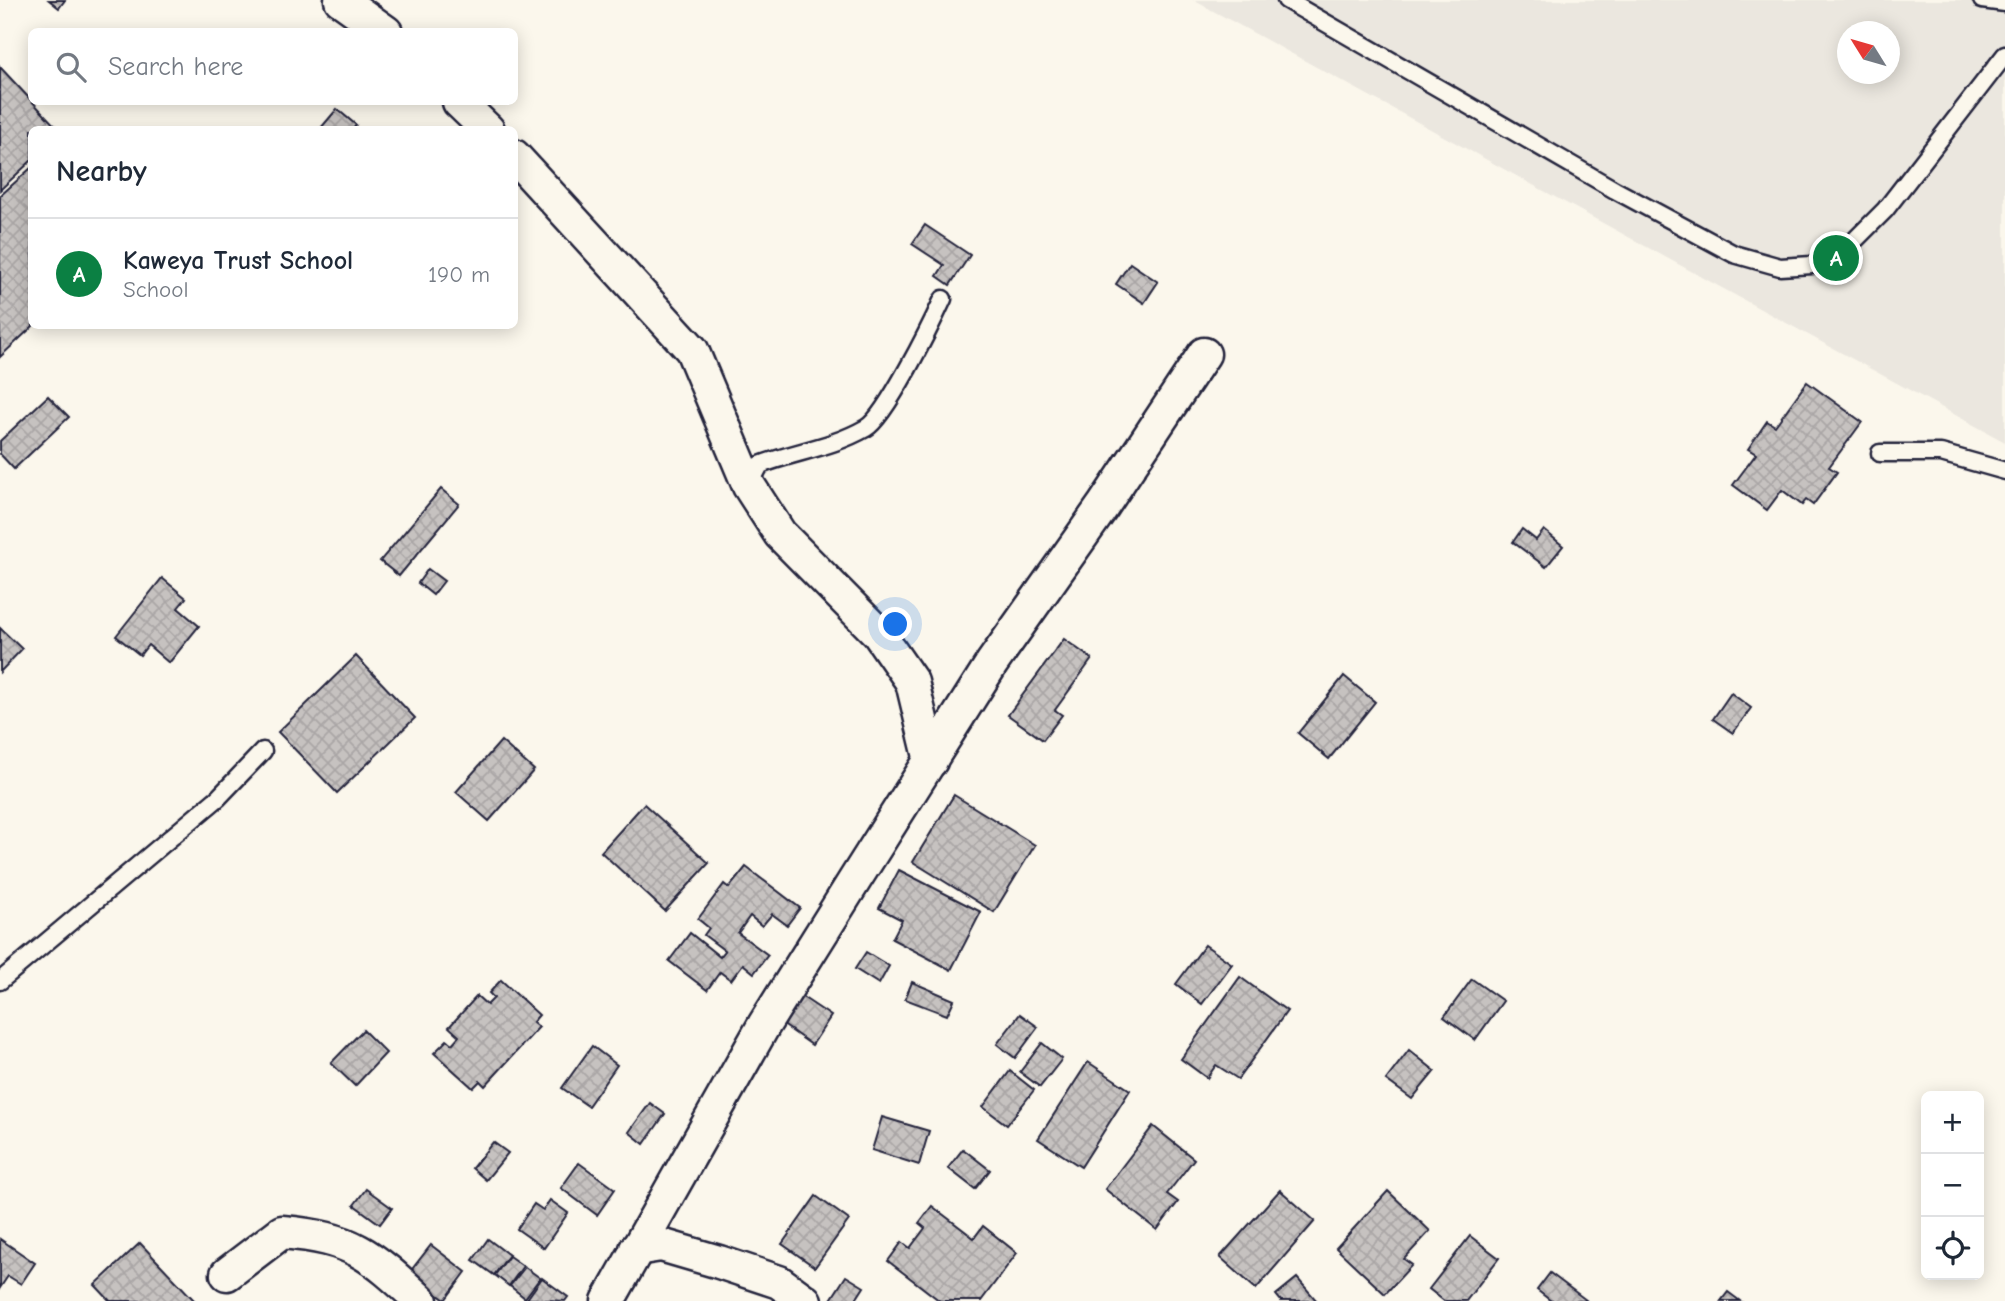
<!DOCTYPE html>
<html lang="en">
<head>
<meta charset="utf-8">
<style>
  body { margin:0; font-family:"Comic Neue",sans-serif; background:#f2f2f3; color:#1f2937 }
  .controls { position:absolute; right:21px; bottom:21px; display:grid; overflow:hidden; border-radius:10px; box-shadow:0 4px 18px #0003 }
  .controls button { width:63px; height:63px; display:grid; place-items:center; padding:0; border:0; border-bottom:2px solid #e0e1e3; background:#fff; color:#1f2937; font:35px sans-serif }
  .compass { position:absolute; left:1837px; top:21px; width:63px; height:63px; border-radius:50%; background:#fff; box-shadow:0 4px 18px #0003; rotate:307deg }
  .you { position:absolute; left:896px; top:625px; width:24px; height:24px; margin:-18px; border:5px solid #fff; border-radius:50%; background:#1a73e8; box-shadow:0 0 0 10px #1a73e833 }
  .badge { display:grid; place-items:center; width:46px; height:46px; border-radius:50%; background:#0b8043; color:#fff; font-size:23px; font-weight:700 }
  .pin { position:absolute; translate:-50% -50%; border:4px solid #fff; box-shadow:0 2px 7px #0006 }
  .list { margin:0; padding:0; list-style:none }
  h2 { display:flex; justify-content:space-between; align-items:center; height:91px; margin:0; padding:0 28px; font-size:30px }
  h2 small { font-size:23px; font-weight:400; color:#747a83 }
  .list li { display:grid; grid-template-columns:46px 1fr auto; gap:21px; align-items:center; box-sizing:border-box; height:112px; padding:0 28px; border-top:2px solid #e0e1e3 }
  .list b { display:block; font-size:26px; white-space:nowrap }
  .list p { margin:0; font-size:23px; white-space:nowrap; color:#747a83 }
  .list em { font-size:23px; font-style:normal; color:#747a83 }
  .icon { flex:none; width:38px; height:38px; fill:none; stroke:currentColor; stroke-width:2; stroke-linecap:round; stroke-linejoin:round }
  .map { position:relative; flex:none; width:2005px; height:1301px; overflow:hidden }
  .search { position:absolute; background:#fff; box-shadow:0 4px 18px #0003; left:28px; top:28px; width:490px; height:77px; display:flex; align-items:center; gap:18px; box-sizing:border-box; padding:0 24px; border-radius:10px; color:#747a83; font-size:26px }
  .panel { position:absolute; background:#fff; box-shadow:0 4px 18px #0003; left:28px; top:126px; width:490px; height:203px; border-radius:10px }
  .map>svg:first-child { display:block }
  .built { fill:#ebe7df; fill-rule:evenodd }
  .building { fill:url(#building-cross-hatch); stroke:#22223b; stroke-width:2 }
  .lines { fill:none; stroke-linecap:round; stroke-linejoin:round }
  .service-casing { stroke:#22223b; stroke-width:21 }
  .minor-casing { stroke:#22223b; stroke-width:37 }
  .service { stroke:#fbf7ec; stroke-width:16 }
  .minor { stroke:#fbf7ec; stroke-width:32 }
</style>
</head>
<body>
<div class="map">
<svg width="2005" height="1301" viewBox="0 0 2005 1301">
  <defs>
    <pattern id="building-cross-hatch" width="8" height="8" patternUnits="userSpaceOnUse" patternTransform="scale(1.75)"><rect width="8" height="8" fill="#c6c2c0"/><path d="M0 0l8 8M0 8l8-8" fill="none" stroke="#aaa6a6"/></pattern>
  </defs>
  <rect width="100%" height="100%" fill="#fbf7ec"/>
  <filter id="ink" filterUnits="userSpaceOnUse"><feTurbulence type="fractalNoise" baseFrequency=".0143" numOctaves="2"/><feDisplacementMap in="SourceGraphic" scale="14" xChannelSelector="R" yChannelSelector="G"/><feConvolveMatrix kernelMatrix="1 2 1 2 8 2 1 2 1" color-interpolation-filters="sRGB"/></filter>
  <g filter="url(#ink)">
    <path class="built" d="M1193 0H2005V442ZM1848 32H1890V74H1848Z"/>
    <g class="building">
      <polygon points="49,0 65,0 59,8"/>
      <polygon points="0,67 59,130 32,130 32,160 0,190"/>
      <polygon points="337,109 356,125 352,130 320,129"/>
      <polygon points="32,167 33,326 0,357 0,196"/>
      <polygon points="925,225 970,255 950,285 937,276 944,265 912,244"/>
      <polygon points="1130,263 1158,282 1144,303 1116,284"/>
      <polygon points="1807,382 1862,422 1829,467 1837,472 1813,505 1806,500 1802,505 1782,490 1767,510 1733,485 1756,454 1748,449 1767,421 1775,426"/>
      <polygon points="48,396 69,417 14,469 0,454 0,441"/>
      <polygon points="441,489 459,504 399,576 380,561"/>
      <polygon points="1522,529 1536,540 1544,530 1563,546 1546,567 1513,542"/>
      <polygon points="428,569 444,581 433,595 418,583"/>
      <polygon points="162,578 186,598 178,608 199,626 169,663 148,645 140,655 116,636"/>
      <polygon points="0,628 22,649 0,672"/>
      <polygon points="1064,639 1092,659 1055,710 1062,715 1043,740 1008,715"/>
      <polygon points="356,656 415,718 337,793 278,732"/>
      <polygon points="1344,676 1375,702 1329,759 1298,733"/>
      <polygon points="1731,693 1751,708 1733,733 1713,719"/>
      <polygon points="501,741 534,770 489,821 456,792"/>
      <polygon points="954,795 1035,845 994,912 913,862"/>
      <polygon points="644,804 709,863 665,911 601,852"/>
      <polygon points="746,867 800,908 787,925 772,914 762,926 750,916 738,933 768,955 754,973 743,964 731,980 720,972 707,990 669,961 690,933 720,957 725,951 704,935 709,928 698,919 724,884 729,888"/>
      <polygon points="899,870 981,912 951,970 892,939 902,920 879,908"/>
      <polygon points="1205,945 1232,964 1202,1004 1176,984"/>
      <polygon points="866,952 889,966 879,984 855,969"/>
      <polygon points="1240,977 1287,1011 1238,1079 1216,1065 1207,1078 1181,1059"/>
      <polygon points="1472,979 1503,1001 1475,1040 1444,1017"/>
      <polygon points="501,980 539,1015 533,1022 539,1027 485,1086 480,1081 473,1088 434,1053 447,1040 452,1044 459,1036 449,1027 477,996 487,1005 494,998 489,993"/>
      <polygon points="912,982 954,1000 947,1015 905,999"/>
      <polygon points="801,996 831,1016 812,1045 782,1024"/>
      <polygon points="1020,1014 1038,1027 1015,1058 997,1044"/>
      <polygon points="363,1030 386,1053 355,1086 331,1063"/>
      <polygon points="1042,1043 1062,1059 1040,1087 1020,1072"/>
      <polygon points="592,1046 617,1065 588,1106 562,1088"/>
      <polygon points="1409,1050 1435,1071 1412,1099 1386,1080"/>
      <polygon points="1088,1062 1130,1090 1081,1167 1038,1139"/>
      <polygon points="1010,1071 1034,1090 1007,1125 983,1107"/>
      <polygon points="650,1103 665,1114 644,1144 629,1132"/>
      <polygon points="882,1117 929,1131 919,1165 872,1150"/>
      <polygon points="1153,1126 1194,1159 1167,1194 1178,1202 1157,1230 1105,1189"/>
      <polygon points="493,1142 508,1153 486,1180 472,1168"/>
      <polygon points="963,1149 990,1170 975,1189 948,1168"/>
      <polygon points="579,1163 615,1189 597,1215 561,1188"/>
      <polygon points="366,1189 392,1208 380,1224 354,1205"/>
      <polygon points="1280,1190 1315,1221 1256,1289 1220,1257"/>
      <polygon points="1388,1191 1430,1231 1404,1259 1412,1265 1385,1294 1336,1248"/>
      <polygon points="816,1196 849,1220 815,1267 782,1244"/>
      <polygon points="550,1200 568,1213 544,1248 517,1229 534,1204 543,1210"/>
      <polygon points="932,1206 974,1238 983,1226 1017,1253 981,1301 940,1301 888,1261 902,1242 910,1248 925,1228 919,1223"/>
      <polygon points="1470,1236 1499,1258 1466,1301 1444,1301 1429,1289"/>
      <polygon points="0,1239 35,1263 21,1284 8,1276 0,1288"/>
      <polygon points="488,1239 509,1255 494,1275 473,1260"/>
      <polygon points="140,1243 195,1301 110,1301 95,1285"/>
      <polygon points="431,1245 466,1272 445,1300 409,1273"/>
      <polygon points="509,1256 523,1266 509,1286 495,1275"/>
      <polygon points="525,1267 540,1278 525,1298 510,1286"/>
      <polygon points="1550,1273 1586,1300 1585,1301 1551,1301 1537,1290"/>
      <polygon points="846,1276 864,1287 855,1301 830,1301"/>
      <polygon points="542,1278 568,1297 565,1301 527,1299"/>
      <polygon points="1297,1278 1317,1301 1281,1301 1276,1295"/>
      <polygon points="1728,1292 1740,1301 1721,1301"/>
    </g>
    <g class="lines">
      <defs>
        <g id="service">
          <polyline points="1286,0 1615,190 1734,254 1780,267 1812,265 1845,250 1885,210 2005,55"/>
          <polyline points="1982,0 2005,3"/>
          <polyline points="1880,453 1941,453 2005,471"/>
          <path d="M749 486 760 465C796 451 831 448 866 428 886 417 932 323 943 299"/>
          <polyline points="0,981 218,798 263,751"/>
        </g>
        <g id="minor">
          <polyline points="341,0 386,32"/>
          <polyline points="459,102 488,130"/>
          <polyline points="514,156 692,350 749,486 780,534 878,633 912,682 931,761"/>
          <polyline points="636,1249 661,1245 719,1262 779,1282 805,1301"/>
          <path d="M227 1274 282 1232C353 1238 370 1254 421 1301"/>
          <polyline points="608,1301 764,1025 856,878 992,663 1103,506 1204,354"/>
        </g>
      </defs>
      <use href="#service" class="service-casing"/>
      <use href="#minor" class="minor-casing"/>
      <use href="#service" class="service"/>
      <use href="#minor" class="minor"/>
    </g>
  </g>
</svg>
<div class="controls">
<button>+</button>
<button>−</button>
<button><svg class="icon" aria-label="locate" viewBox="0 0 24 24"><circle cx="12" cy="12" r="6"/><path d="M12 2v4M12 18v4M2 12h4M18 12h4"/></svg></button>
</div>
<svg class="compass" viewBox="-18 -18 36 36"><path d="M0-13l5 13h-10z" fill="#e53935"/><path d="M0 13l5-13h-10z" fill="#747a83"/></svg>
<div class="you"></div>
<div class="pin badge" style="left:1836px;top:258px">A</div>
<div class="search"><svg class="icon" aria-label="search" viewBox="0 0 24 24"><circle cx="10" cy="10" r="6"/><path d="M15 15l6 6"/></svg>Search here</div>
<section class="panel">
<h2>Nearby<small></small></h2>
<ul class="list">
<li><span class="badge">A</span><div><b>Kaweya Trust School</b><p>School</p></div><em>190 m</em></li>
</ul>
</section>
</div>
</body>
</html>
